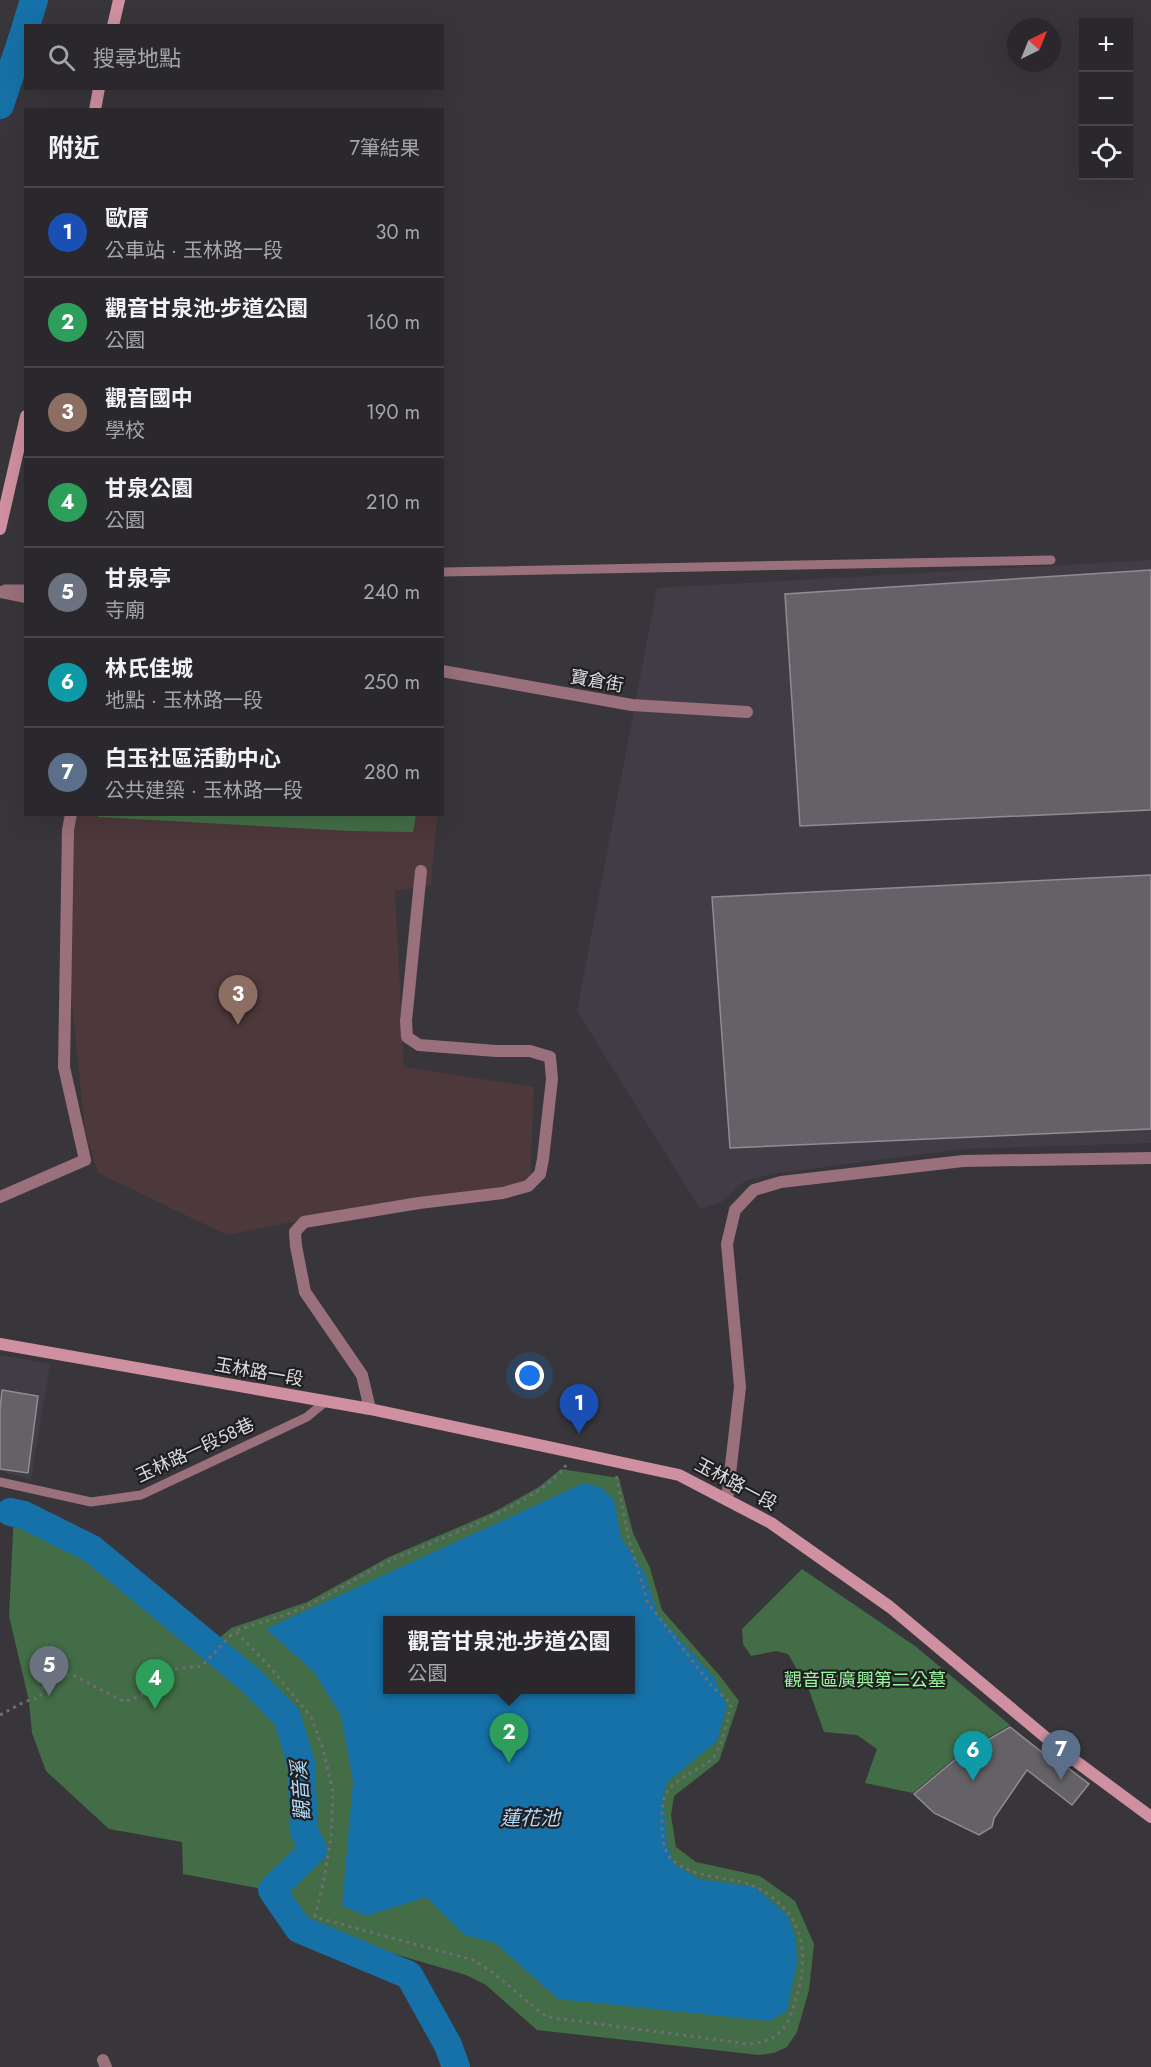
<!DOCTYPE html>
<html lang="zh-TW">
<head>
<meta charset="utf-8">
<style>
  body { margin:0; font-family:Jost,"Noto Sans TC",sans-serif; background:#363438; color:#f1f3f6 }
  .controls { position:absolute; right:18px; top:18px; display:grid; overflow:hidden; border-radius:0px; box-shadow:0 6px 24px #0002 }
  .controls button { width:54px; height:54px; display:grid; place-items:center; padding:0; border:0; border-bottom:2px solid #464448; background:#2a282c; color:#f1f3f6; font:30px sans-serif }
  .compass { position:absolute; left:1007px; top:18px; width:54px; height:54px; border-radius:50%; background:#2a282c; box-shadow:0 6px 24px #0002; rotate:43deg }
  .you { position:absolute; left:530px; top:1376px; width:21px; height:21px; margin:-15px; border:4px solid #fff; border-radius:50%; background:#1a73e8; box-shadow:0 0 0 9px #1a73e833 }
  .badge { display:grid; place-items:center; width:39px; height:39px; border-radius:50%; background:#ea580c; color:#fff; font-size:20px; font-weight:700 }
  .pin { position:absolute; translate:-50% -50px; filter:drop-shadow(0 2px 3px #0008) }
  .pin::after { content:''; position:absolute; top:32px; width:21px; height:18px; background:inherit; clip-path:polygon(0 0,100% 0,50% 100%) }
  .popup { position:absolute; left:383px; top:1616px; width:252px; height:78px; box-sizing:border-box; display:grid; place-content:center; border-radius:0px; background:#2a282c; filter:drop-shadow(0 2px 4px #0005); font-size:20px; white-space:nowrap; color:#a5a6a9 }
  .popup b { font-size:22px; color:#f1f3f6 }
  .popup::after { content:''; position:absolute; left:50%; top:100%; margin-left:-12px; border:12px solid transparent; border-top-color:#2a282c }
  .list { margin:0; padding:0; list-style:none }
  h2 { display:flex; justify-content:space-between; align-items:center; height:78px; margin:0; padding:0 24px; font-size:26px }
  h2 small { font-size:20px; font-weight:400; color:#a5a6a9 }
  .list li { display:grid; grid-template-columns:39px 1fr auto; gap:18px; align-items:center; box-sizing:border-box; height:90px; padding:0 24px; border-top:2px solid #464448 }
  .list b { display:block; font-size:22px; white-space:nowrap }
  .list p { margin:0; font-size:20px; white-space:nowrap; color:#a5a6a9 }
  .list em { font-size:20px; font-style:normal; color:#a5a6a9 }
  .icon { flex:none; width:33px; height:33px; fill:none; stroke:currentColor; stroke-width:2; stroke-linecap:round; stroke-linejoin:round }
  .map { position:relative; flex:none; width:1151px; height:2067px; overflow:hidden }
  .search { position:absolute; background:#2a282c; box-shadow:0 6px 24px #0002; left:24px; top:24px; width:420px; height:66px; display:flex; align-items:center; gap:15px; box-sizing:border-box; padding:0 21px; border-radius:0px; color:#a5a6a9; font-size:22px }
  .panel { position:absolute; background:#2a282c; box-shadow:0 6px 24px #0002; left:24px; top:108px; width:420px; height:708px; border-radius:0px }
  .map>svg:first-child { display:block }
  .built { fill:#413c46 }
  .education { fill:#4d383b }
  .green { fill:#436d46; fill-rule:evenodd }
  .water { fill:#1671a8; fill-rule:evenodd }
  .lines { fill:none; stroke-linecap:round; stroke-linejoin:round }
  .river { stroke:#1671a8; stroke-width:28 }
  .building { fill:#656267; stroke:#8f8c92; stroke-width:1.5 }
  .path { stroke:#6f6d71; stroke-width:3; stroke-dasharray:3 4.5; stroke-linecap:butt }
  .lane { stroke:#99707b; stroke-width:9 }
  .street { stroke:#99707b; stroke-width:12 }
  .secondary { stroke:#cf90a1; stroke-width:12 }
  .labels { text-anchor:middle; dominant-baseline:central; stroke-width:4.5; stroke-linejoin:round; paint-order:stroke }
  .street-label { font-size:18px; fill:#dcdbde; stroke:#1f1e20 }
  .park-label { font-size:18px; fill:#99f7a0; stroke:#1f1e20 }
  .water-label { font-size:20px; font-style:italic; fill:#b4daf9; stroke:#1f1e20 }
</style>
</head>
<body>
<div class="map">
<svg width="1151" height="2067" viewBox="0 0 1151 2067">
  <rect width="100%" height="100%" fill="#38363a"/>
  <g class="built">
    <polygon points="1151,560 1151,1143 963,1149 771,1174 745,1181 721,1202 700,1209 577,1011 657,588"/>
    <polygon points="0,1355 50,1364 31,1480 0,1471"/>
  </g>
  <polygon class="education" points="64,815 437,815 431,885 395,891 404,1067 534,1087 530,1185 281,1224 227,1235 98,1173 85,1132 70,982 61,834"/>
  <g class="green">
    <polygon points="99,814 416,814 416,815 413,832 351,831 98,817"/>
    <path d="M561 1469 619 1478 633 1533 650 1568 662 1610 720 1676 739 1701 719 1761 674 1796 671 1815 676 1847 696 1862 760 1876 795 1901 814 1944 809 1990 797 2032 787 2047 774 2053 759 2055 537 2030 486 1985 466 1975 317 1931 295 1933 265 1893 268 1890 183 1874 182 1842 109 1829 46 1771 32 1733 29 1701 9 1616 14 1512 92 1549 210 1646 231 1628 307 1602 389 1557 494 1512 539 1487ZM388 1620H630V1690H388Z"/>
    <polygon points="802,1569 915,1646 1010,1725 957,1756 913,1793 865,1783 877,1749 857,1735 824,1732 809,1690 788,1654 776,1651 751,1656 743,1644 742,1629"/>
  </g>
  <path class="water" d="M584 1483 602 1488 614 1500 621 1538 644 1572 658 1615 715 1679 727 1706 717 1741 667 1782 663 1795 667 1844 674 1864 699 1879 755 1887 788 1916 796 1939 797 1963 787 2011 769 2021 558 1999 495 1943 465 1935 426 1897 366 1916 342 1906 353 1781 341 1716 314 1672 266 1629ZM388 1620H630V1690H388Z"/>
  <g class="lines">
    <g class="river">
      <polyline points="26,26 34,0"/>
      <polyline points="0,105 26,27"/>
      <polyline points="10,1512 24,1515 92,1549 248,1678 287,1717 301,1763 304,1831 313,1850 272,1890 299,1929 409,1975 448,2045 456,2067"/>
    </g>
  </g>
  <g class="building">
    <polygon points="1151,570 1151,810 800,826 785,594"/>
    <polygon points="1151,875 1151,1129 730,1148 712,897"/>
    <polygon points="2,1390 38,1396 28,1473 0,1469 0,1409"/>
    <polygon points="1010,1727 1048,1757 1050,1754 1089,1784 1072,1805 1027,1770 994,1818 992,1827 979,1835 934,1813 914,1794 958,1757"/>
  </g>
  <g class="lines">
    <g class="path">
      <path d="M566 1465C546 1500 434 1541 394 1559 365 1572 338 1591 309 1605 286 1616 260 1622 235 1631L270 1667 311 1717 323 1749 333 1792 331 1837 324 1879 315 1917 473 1960C500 1975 521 1998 547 2017L749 2044C759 2043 770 2041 778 2034 789 2024 792 2011 796 1998 806 1966 807 1930 781 1905 773 1897 761 1889 751 1885 726 1875 672 1879 664 1845 661 1832 661 1807 665 1795 669 1787 681 1778 689 1774 696 1769 705 1766 712 1759 722 1748 728 1719 731 1704L711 1685 648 1603 629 1540 616 1474"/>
      <polyline points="0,1715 24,1702 40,1697 45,1682 71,1674 125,1702 148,1692 159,1676 173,1669 202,1666 235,1631"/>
    </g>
    <g class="lane">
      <polyline points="442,572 1051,560"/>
      <polyline points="5,589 26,589"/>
      <polyline points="0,1482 91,1502 141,1495 307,1417 325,1402"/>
    </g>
    <g class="street">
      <polyline points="0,592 26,597"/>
      <polyline points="442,671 632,705 747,712"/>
      <polyline points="0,1197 85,1160 64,1067 68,830 71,814"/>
      <polyline points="370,1409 362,1375 305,1292 296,1246 295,1232 304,1222 419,1203 503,1193 528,1186 540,1174 543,1159 552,1079 550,1057 530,1051 496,1051 419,1045 407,1037 406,1021 421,871"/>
      <polyline points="727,1500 740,1387 727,1244 735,1210 754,1190 781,1182 963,1161 1151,1158"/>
      <polyline points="103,2060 106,2067"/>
    </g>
    <g class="secondary">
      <polyline points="113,26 119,0"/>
      <polyline points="95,110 99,88"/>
      <polyline points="0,529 26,416"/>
      <polyline points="0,1344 370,1409 679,1475 771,1523 890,1607 1062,1751 1151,1817"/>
    </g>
  </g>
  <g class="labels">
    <g class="street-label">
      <text transform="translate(597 681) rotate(10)">寶倉街</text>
      <text transform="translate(259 1372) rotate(10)">玉林路一段</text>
      <text transform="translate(195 1450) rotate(-25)">玉林路一段58巷</text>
      <text transform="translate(736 1484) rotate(28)">玉林路一段</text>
    </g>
    <g class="park-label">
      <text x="865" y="1680">觀音區廣興第二公墓</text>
    </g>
    <g class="water-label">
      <text transform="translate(301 1791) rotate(-94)">觀音溪</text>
      <text x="530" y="1818">蓮花池</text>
    </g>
  </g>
</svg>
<div class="controls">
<button>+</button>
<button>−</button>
<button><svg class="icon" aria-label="locate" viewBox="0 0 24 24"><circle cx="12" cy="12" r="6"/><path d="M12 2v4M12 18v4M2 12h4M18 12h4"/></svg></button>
</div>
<svg class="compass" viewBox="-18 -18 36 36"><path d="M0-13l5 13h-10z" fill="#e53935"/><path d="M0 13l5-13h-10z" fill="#a5a6a9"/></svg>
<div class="you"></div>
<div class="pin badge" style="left:579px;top:1434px;background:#1a4fb4">1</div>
<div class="pin badge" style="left:509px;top:1763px;background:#2e9e5b">2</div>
<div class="popup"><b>觀音甘泉池-步道公園</b>公園</div>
<div class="pin badge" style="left:238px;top:1025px;background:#8d6e63">3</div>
<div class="pin badge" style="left:155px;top:1709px;background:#2e9e5b">4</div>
<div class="pin badge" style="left:49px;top:1696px;background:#6b7280">5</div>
<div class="pin badge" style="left:973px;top:1781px;background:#0f9aa8">6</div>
<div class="pin badge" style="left:1061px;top:1780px;background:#5c6f8a">7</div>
<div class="search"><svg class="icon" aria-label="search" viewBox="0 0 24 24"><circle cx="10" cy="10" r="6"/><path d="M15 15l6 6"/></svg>搜尋地點</div>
<section class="panel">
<h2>附近<small>7筆結果</small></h2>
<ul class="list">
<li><span class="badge" style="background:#1a4fb4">1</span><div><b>歐厝</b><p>公車站 · 玉林路一段</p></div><em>30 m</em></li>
<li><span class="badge" style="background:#2e9e5b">2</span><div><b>觀音甘泉池-步道公園</b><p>公園</p></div><em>160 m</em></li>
<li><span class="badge" style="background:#8d6e63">3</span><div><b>觀音國中</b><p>學校</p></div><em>190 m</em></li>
<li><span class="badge" style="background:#2e9e5b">4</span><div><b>甘泉公園</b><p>公園</p></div><em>210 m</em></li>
<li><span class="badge" style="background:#6b7280">5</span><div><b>甘泉亭</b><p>寺廟</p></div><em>240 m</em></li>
<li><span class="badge" style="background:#0f9aa8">6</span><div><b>林氏佳城</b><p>地點 · 玉林路一段</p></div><em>250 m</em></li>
<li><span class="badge" style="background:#5c6f8a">7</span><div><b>白玉社區活動中心</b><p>公共建築 · 玉林路一段</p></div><em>280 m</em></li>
</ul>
</section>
</div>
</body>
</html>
